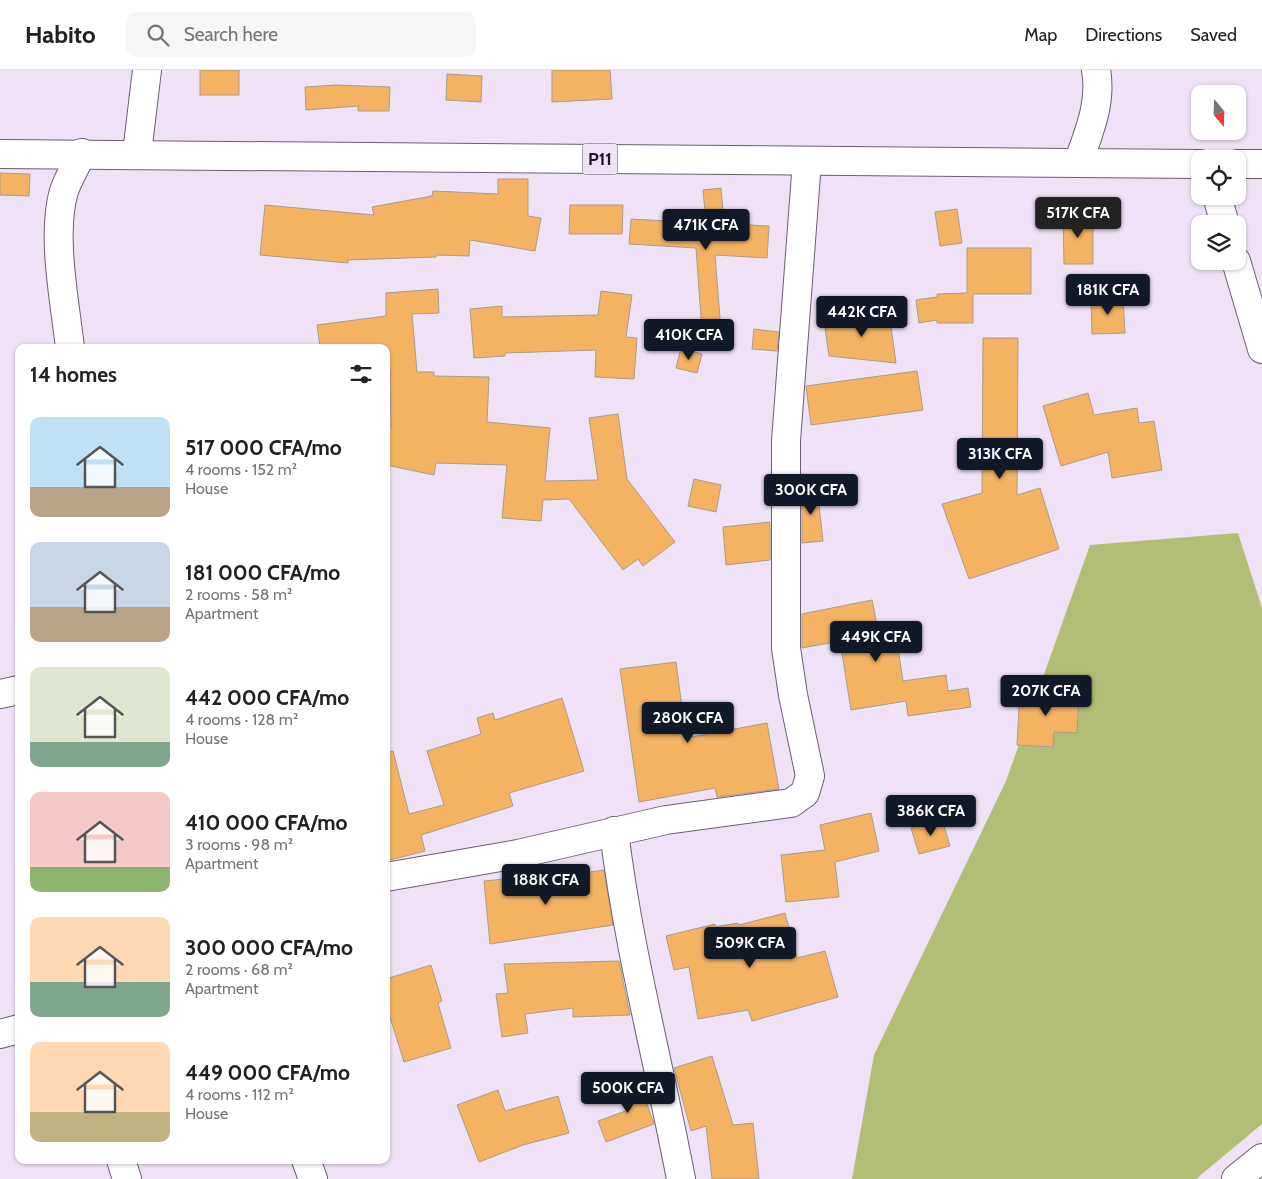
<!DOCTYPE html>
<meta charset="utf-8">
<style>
:root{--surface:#fff;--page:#f6f6f6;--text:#202124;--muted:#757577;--line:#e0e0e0;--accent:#111827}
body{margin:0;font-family:Cabin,sans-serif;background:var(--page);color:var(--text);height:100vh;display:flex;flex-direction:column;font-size:19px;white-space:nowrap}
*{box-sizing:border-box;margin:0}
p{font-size:16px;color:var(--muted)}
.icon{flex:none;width:28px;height:28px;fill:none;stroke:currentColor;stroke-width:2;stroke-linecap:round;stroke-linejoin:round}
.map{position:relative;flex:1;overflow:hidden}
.details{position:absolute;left:15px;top:274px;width:375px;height:820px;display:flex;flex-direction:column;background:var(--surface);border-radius:10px;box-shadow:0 1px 4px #0004}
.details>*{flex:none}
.needle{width:32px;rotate:161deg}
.fabs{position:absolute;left:1191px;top:15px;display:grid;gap:10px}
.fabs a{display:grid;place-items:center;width:55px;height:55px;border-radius:10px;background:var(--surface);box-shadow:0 1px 4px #0004;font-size:25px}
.price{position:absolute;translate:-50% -42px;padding:0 11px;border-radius:5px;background:var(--accent);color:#fff;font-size:16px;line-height:32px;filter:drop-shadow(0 1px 2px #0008)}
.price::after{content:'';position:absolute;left:50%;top:30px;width:15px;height:11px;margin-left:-8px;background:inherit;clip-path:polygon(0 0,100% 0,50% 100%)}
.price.active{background:#222;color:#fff}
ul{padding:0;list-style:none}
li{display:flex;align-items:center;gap:15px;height:125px;padding:0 15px}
li span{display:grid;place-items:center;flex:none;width:140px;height:100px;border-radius:10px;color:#555}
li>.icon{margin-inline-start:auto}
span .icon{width:60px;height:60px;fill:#fffc;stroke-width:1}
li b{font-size:21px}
h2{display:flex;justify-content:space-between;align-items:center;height:60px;padding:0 15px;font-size:21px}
header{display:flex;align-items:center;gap:30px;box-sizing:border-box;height:70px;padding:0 25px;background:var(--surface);border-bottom:1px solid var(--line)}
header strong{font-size:24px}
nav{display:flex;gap:28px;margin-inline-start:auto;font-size:18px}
.search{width:350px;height:45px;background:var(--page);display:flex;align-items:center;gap:12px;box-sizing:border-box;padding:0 18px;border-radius:10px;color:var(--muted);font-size:19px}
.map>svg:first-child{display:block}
</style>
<header>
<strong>Habito</strong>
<div class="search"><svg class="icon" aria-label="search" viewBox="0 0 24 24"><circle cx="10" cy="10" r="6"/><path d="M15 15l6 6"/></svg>Search here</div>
<nav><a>Map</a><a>Directions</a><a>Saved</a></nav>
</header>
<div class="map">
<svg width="1262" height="1109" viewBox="0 0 1262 1109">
<rect width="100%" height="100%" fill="#f0e2f6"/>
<!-- green -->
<polygon fill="#b2bd75" points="1238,463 1262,538 1262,1054 1196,1109 852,1109 874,985 1006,711 1090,475"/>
<!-- building -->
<g fill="#f3b363" stroke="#ab9b8a">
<rect x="200" y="0" width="39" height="25"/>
<polygon points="552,0 610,0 612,29 552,32"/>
<polygon points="447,4 482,6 481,32 446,30"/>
<polygon points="336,15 390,17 389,41 358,41 358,36 306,40 305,17"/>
<polygon points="0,103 30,104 29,126 0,125"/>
<polygon points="498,109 528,109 528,146 541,148 535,181 470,170 469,186 436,185 436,187 348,190 348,193 260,185 265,135 374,145 372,137 432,126 433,121 498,124"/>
<polygon points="721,118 724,152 748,152 748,155 769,156 767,188 715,185 722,273 703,275 696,178 629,174 631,149 706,153 703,120"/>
<polygon points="570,135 623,135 622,164 569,164"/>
<polygon points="957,139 962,173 940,176 935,142"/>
<polygon points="1063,145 1093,145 1093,194 1064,194"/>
<polygon points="967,178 1031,178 1031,224 973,224 973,253 937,253 937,250 919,253 916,230 937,227 937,224 967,223"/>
<polygon points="438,219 439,243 412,244 417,302 434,302 434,306 489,307 487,352 550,358 545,411 598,410 589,348 618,344 627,409 675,472 643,496 638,489 623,500 569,429 543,430 541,451 502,448 507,395 436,393 434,405 386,395 386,358 391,358 390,300 386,300 386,278 320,278 317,255 386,246 386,223"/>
<polygon points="601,221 632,225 626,267 637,268 634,309 595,307 596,280 505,283 505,286 474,288 470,239 502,236 502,247 598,245"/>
<polygon points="1123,227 1125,263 1092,264 1091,228"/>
<polygon points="889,242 896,293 829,286 824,251"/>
<polygon points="754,259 779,262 777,281 752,279"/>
<polygon points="983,268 1018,268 1017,425 1040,418 1059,479 969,509 942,434 982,423"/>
<polygon points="681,278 702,284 697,303 676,298"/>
<polygon points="917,301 923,340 811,355 806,316"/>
<polygon points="1088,323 1094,345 1137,338 1139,353 1154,351 1162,400 1112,408 1108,382 1061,396 1043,336"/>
<polygon points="694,409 721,415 716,442 688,436"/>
<polygon points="817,417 823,471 802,473 802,419"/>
<polygon points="770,452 770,490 726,495 723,457"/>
<polygon points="872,530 882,580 898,578 903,611 946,605 948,621 968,618 971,637 908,646 906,631 851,640 840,571 802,578 802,544"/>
<polygon points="676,592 686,668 767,653 779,719 717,727 715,718 639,732 620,599"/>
<polygon points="1020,620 1079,623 1077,663 1054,662 1053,677 1017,675"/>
<polygon points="562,628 584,701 509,723 513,736 421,765 425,781 386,791 386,682 393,681 409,744 444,735 427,681 481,664 477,648 493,643 495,650"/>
<polygon points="871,743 879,781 835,792 839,827 786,832 781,785 825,780 820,755"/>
<polygon points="942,749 950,776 919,784 911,758"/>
<polygon points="604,800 613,855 490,874 484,811 536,806 537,810"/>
<polygon points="785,843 797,888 825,881 838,927 752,951 748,940 698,949 689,897 674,900 666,866 715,854 715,857 738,853 739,855"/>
<polygon points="619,891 630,945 573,947 573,938 525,944 528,963 502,967 496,924 508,923 504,894"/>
<polygon points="431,895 442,931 438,933 451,978 404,992 390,947 386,948 386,909"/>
<polygon points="712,986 733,1055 753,1053 759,1109 712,1109 706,1056 691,1061 674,998"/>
<polygon points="638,1009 654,1054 606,1072 598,1051 628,1040 619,1016"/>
<polygon points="498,1020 505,1041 558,1026 569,1063 523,1075 479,1092 457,1035"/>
</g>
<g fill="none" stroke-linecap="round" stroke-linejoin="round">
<!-- minor casing -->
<g stroke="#6b5e6f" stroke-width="30">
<g id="minor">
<polyline points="137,83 147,0"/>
<path d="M1078,93C1089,62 1102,32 1096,0"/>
<polyline points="1217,126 1225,154"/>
<polyline points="1236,191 1262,279"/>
<path d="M70,278C65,232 51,165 64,121C68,109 76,96 82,83"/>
<polyline points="0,624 19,620"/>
<path d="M614,761C628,878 659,993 681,1109"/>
<polyline points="386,807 518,784 666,750 791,733 805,723 810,706 793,625 786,578 786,371 807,91"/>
<polyline points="0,964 19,959"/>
<polyline points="121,1090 127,1109"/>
<polyline points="306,1090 313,1109"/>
<polyline points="1236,1109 1262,1088"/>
</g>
</g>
<!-- major casing -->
<g stroke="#6b5e6f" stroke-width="30">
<g id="major">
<polyline points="0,84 1200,94"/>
<polyline points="1238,94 1262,94"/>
</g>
</g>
<!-- minor -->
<use href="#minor" stroke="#fff" stroke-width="28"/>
<!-- major -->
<use href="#major" stroke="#fff" stroke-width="28"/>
</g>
<g text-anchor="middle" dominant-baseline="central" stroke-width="5" stroke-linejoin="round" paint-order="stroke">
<!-- shield labels -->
<rect fill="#f0e2f6" stroke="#5d5560" stroke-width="1" x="582.5" y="73.5" width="35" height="31" rx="4"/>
<g font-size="18" font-weight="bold" fill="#1e181f">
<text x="600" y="89">P11</text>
</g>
</g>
</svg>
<div class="fabs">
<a><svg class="needle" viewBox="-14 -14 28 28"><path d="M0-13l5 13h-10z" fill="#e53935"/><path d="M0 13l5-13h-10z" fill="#757577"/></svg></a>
<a><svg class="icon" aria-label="locate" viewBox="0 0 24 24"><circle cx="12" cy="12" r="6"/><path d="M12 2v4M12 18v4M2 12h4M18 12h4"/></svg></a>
<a><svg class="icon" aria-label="layers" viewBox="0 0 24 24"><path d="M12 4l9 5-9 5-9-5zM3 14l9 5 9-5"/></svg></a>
</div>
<b class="price active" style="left:1078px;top:169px">517K CFA</b>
<b class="price" style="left:706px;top:181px">471K CFA</b>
<b class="price" style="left:1108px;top:246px">181K CFA</b>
<b class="price" style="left:862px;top:268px">442K CFA</b>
<b class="price" style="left:689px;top:291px">410K CFA</b>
<b class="price" style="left:1000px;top:410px">313K CFA</b>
<b class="price" style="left:811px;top:446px">300K CFA</b>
<b class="price" style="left:876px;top:593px">449K CFA</b>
<b class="price" style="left:1046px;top:647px">207K CFA</b>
<b class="price" style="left:688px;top:674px">280K CFA</b>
<b class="price" style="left:931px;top:767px">386K CFA</b>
<b class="price" style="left:546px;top:836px">188K CFA</b>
<b class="price" style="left:750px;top:899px">509K CFA</b>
<b class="price" style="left:628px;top:1044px">500K CFA</b>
<section class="details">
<h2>14 homes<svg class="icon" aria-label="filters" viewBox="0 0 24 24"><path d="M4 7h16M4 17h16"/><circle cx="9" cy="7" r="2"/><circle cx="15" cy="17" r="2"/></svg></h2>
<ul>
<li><span style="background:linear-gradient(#bfe0f5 70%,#b9a48a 0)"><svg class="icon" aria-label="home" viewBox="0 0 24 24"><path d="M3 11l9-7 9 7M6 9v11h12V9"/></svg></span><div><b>517 000 CFA/mo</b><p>4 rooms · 152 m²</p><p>House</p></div></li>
<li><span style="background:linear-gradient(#c9d6e8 65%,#b9a48a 0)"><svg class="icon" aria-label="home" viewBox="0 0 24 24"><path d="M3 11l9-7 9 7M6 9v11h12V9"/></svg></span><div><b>181 000 CFA/mo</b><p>2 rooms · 58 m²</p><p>Apartment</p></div></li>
<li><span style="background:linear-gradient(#dfe7d0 75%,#7fa58c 0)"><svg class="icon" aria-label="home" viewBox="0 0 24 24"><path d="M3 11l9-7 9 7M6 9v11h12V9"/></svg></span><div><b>442 000 CFA/mo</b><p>4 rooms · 128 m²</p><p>House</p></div></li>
<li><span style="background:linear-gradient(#f6c9c9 75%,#8fb573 0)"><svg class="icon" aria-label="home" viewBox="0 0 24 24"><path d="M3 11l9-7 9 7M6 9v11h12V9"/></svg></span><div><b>410 000 CFA/mo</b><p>3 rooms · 98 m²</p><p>Apartment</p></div></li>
<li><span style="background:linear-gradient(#ffd9b3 65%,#7fa58c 0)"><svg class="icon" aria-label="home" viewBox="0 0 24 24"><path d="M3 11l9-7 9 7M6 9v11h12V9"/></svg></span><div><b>300 000 CFA/mo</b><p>2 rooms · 68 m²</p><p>Apartment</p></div></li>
<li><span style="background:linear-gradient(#ffd9b3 70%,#c2b280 0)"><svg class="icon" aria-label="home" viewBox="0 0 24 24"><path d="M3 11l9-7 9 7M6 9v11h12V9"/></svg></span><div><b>449 000 CFA/mo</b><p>4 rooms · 112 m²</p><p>House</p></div></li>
</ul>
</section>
</div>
